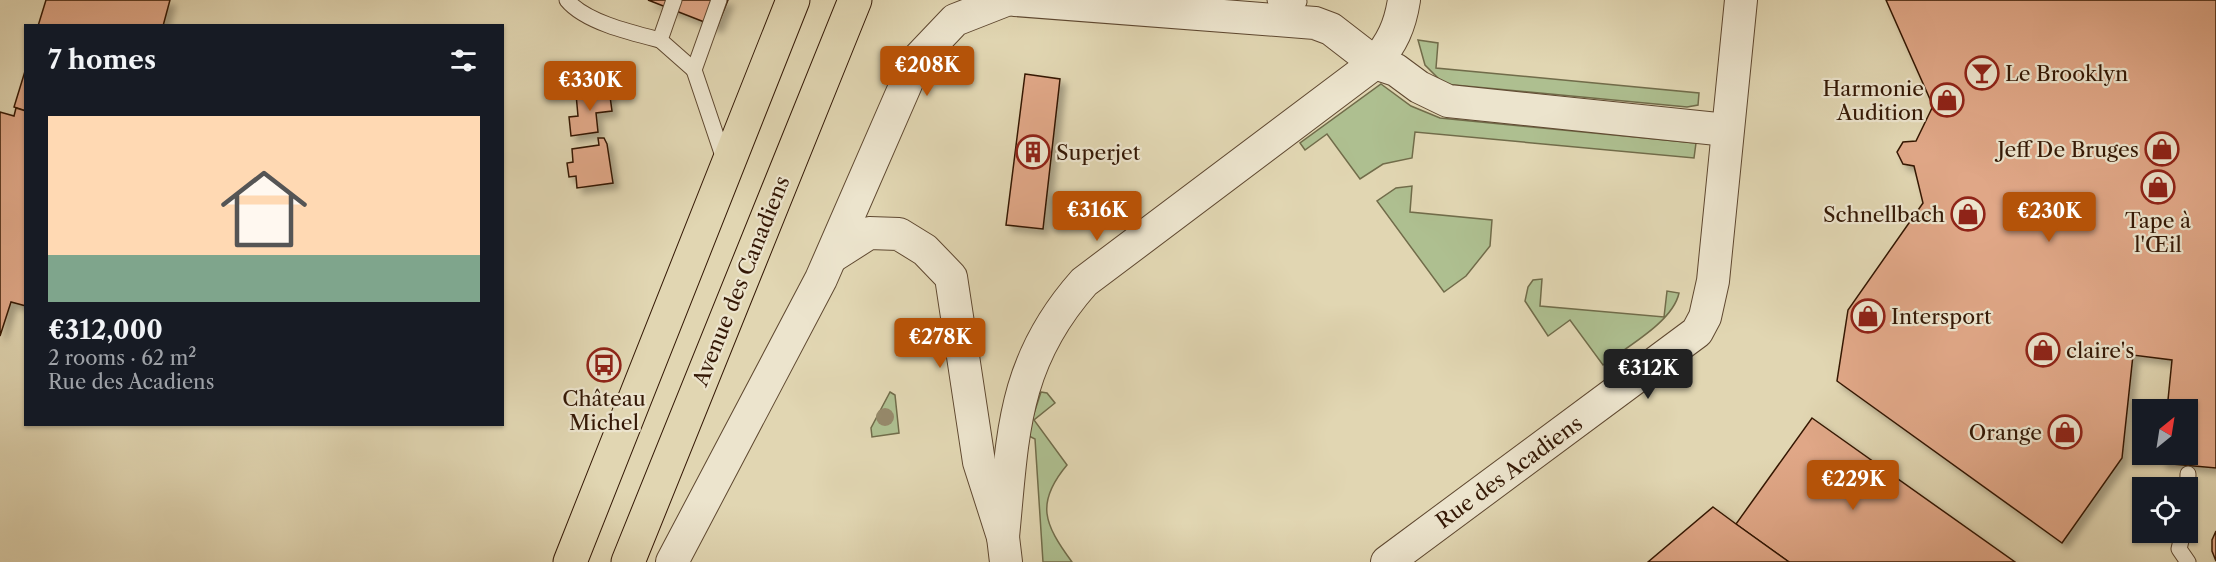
<!DOCTYPE html>
<meta charset="utf-8">
<style>
:root{--surface:#171b24;--page:#20242c;--text:#f1f3f6;--muted:#9ea1a6;--line:#363941;--accent:#b45309}
body{margin:0;font-family:"Libre Caslon Text",serif;background:var(--page);color:var(--text);height:100vh;display:flex;flex-direction:column;font-size:22px;white-space:nowrap}
*{box-sizing:border-box;margin:0}
p{font-size:20px;color:var(--muted)}
.icon{flex:none;width:33px;height:33px;fill:none;stroke:currentColor;stroke-width:2;stroke-linecap:round;stroke-linejoin:round}
.map{position:relative;flex:1;overflow:hidden}
.sheet{position:absolute;left:24px;top:24px;width:480px;height:402px;display:flex;flex-direction:column;background:var(--surface);border-radius:0px;box-shadow:0 2px 4px #0004}
.sheet>*{flex:none}
.needle{width:39px;rotate:30deg}
.fabs{position:absolute;left:2132px;top:399px;display:grid;gap:12px}
.fabs a{display:grid;place-items:center;width:66px;height:66px;border-radius:0px;background:var(--surface);box-shadow:0 2px 4px #0004;font-size:30px}
.price{position:absolute;translate:-50% -51px;padding:0 14px;border-radius:6px;background:var(--accent);color:#fff;font-size:20px;line-height:39px;filter:drop-shadow(0 2px 3px #0008)}
.price::after{content:'';position:absolute;left:50%;top:36px;width:18px;height:14px;margin-left:-9px;background:inherit;clip-path:polygon(0 0,100% 0,50% 100%)}
.price.current{background:#222;color:#fff}
ul{padding:0;list-style:none}
li{display:grid;align-content:center;gap:12px;height:318px;padding:0 24px}
li+li{border-top:2px solid var(--line)}
li span{display:grid;place-items:center;height:186px;border-radius:0px;color:#555}
li>.icon{margin-inline-start:auto}
span .icon{width:108px;height:108px;fill:#fffc;stroke-width:1}
li b{font-size:26px}
h2{display:flex;justify-content:space-between;align-items:center;height:72px;padding:0 24px;font-size:26px}
.map>svg:first-child{display:block}
</style>
<div class="map">
<svg width="2216" height="562" viewBox="0 0 2216 562">
<defs>
<filter id="shadow"><feDropShadow dx="5.5" dy="5.5" stdDeviation="3" flood-color="#0004"/></filter>
</defs>
<rect width="100%" height="100%" fill="#e1d6b2"/>
<filter id="stains"><feTurbulence type="fractalNoise" baseFrequency=".00333" numOctaves="4"/><feColorMatrix values="0 0 0 0 .2 0 0 0 0 .09 0 0 0 0 .02 0 0 0 .5 -.17"/></filter>
<radialGradient id="worn" r=".72"><stop offset=".6" stop-color="#630" stop-opacity="0"/><stop offset="1" stop-color="#630" stop-opacity=".3"/></radialGradient>
<!-- green -->
<g fill="#aebf90" stroke="#716c4a" stroke-width="1.5">
<polygon points="1418,40 1438,43 1436,68 1699,93 1698,105 1687,107 1444,84 1425,65"/>
<polygon points="1381,84 1411,106 1440,118 1696,143 1694,158 1415,132 1412,158 1383,164 1360,179 1327,134 1305,150 1300,143"/>
<polygon points="1412,186 1410,212 1492,220 1490,246 1466,276 1444,292 1377,201 1396,188"/>
<path d="M1542,279L1540,306L1664,317L1667,291L1679,293C1673,322 1626,347 1603,365L1570,320L1548,336L1525,301L1528,287L1533,280Z"/>
<polygon points="890,392 895,395 899,433 872,437 871,428"/>
<path d="M1041,392L1047,393L1055,403L1034,420L1067,465C1035,503 1044,524 1072,562H1043L1035,439L1027,435Z"/>
</g>
<!-- building -->
<g fill="#e0a787" stroke="#341805" stroke-width="1.5" filter="url(#shadow)">
<polygon points="46,0 170,0 163,26 38,26"/>
<polygon points="648,0 728,0 717,27"/>
<polygon points="1886,0 2216,0 2216,468 2161,463 2162,454 2187,454 2187,410 2167,410 2172,360 2133,355 2122,458 2062,543 1837,381 1848,310 1923,203 1914,166 1903,164 1897,152 1903,142 1916,141 1933,106"/>
<polygon points="26,68 26,111 14,107"/>
<polygon points="1025,74 1060,79 1043,229 1006,225"/>
<polygon points="609,89 612,111 596,113 598,132 571,136 569,117 578,116 576,94"/>
<polygon points="16,108 26,111 26,306 11,302 0,336 0,112 14,116"/>
<polygon points="598,138 604,138 607,144 613,183 577,188 576,176 569,177 567,163 573,162 572,149 599,145"/>
<polygon points="1812,418 2015,562 1789,562 1736,524"/>
<polygon points="1713,507 1736,524 1789,562 1648,562"/>
<polygon points="2216,531 2216,561 2212,551 2212,540"/>
</g>
<g fill="none" stroke-linecap="round" stroke-linejoin="round">
<!-- service casing -->
<g stroke="#5f4830" stroke-width="17">
<g id="service">
<path d="M567,0C585,22 632,33 660,40"/>
<polyline points="674,0 660,40 694,70"/>
<polyline points="719,0 694,70 725,162"/>
<polyline points="1275,0 1299,2"/>
<polyline points="2187,515 2188,474"/>
<polyline points="2183,532 2179,549 2188,562"/>
</g>
</g>
<!-- minor casing -->
<g stroke="#5f4830" stroke-width="34">
<g id="minor">
<polyline points="1015,0 1315,23 1331,29 1375,63 1396,70 1419,87 1448,101 1727,130"/>
<polyline points="833,256 869,233 899,234 925,250 951,277 979,462 1003,537 1006,562"/>
<path d="M1003,537C1013,435 1012,363 1084,282L1375,63C1392,43 1400,26 1404,0"/>
<polyline points="672,562 821,279 916,61 955,20 1006,0"/>
<polyline points="1387,562 1697,332 1705,317 1713,281 1741,0"/>
</g>
</g>
<!-- primary casing -->
<g stroke="#341805" stroke-width="35">
<g id="primary">
<polyline points="570,562 793,0"/>
<polyline points="628,562 855,0"/>
</g>
</g>
<!-- service -->
<use href="#service" stroke="#ece4cd" stroke-width="15"/>
<!-- minor -->
<use href="#minor" stroke="#ece4cd" stroke-width="32"/>
<!-- primary -->
<use href="#primary" stroke="#e1d6b2" stroke-width="33"/>
</g>
<!-- trees -->
<circle fill="#96896a" cx="885" cy="417" r="9"/>
<!-- icons -->
<defs>
<g id="bar-ring" transform="scale(1.725)"><circle r="9.5" fill="#ece4cd" stroke="#8f2418" stroke-width="1.5"/><path d="M-6-5H6L.8 .8V4.5H3.5V6h-7V4.5H-.8V.8Z" fill="#8f2418"/></g>
<g id="shop-ring" transform="scale(1.725)"><circle r="9.5" fill="#ece4cd" stroke="#8f2418" stroke-width="1.5"/><path d="M-5-2.5h2.3a2.7 3.5 0 0 1 5.4 0H5L5.5 6h-11ZM-1.5-2.5h3a1.5 2.3 0 0 0-3 0Z" fill="#8f2418"/></g>
<g id="building-ring" transform="scale(1.725)"><circle r="9.5" fill="#ece4cd" stroke="#8f2418" stroke-width="1.5"/><path d="M-4-6H4V6H1V3H-1V6H-4ZM-2.5-4.3h1.7v1.8h-1.7ZM.8-4.3h1.7v1.8H.8ZM-2.5-1h1.7V.8h-1.7ZM.8-1h1.7V.8H.8Z" fill="#8f2418"/></g>
<g id="bus-ring" transform="scale(1.725)"><circle r="9.5" fill="#ece4cd" stroke="#8f2418" stroke-width="1.5"/><path d="M-5-6H5V4H4V6H2V4H-2V6H-4V4H-5ZM-3.5-4V0h7V-4ZM-3.5 1.2v1.5H-2V1.2ZM2 1.2v1.5H3.5V1.2Z" fill="#8f2418"/></g>
</defs>
<g fill-rule="evenodd">
<use href="#bar-ring" x="1982" y="73"/>
<use href="#shop-ring" x="1947" y="100"/>
<use href="#shop-ring" x="2162" y="149"/>
<use href="#building-ring" x="1033" y="152"/>
<use href="#shop-ring" x="2158" y="187"/>
<use href="#shop-ring" x="1968" y="214"/>
<use href="#shop-ring" x="1868" y="316"/>
<use href="#shop-ring" x="2043" y="350"/>
<use href="#bus-ring" x="604" y="365"/>
<use href="#shop-ring" x="2065" y="432"/>
</g>
<g text-anchor="middle" dominant-baseline="central" stroke-width="4.5" stroke-linejoin="round" paint-order="stroke">
<!-- poi labels -->
<g font-size="21" fill="#341805" stroke="#ece4cd" text-anchor="start">
<text x="2005" y="73">Le Brooklyn</text>
<text x="1924" y="88" text-anchor="end">Harmonie<tspan x="1924" dy="24">Audition</tspan></text>
<text x="2139" y="149" text-anchor="end">Jeff De Bruges</text>
<text x="1056" y="152">Superjet</text>
<text x="1945" y="214" text-anchor="end">Schnellbach</text>
<text x="2158" y="220" text-anchor="middle">Tape à<tspan x="2158" dy="24">l'Œil</tspan></text>
<text x="1891" y="316">Intersport</text>
<text x="2066" y="350">claire's</text>
<text x="604" y="398" text-anchor="middle">Château<tspan x="604" dy="24">Michel</tspan></text>
<text x="2042" y="432" text-anchor="end">Orange</text>
</g>
<!-- street labels -->
<g font-size="21" fill="#341805" stroke="#ece4cd">
<text transform="translate(741 281) rotate(-68)">Avenue des Canadiens</text>
<text transform="translate(1509 472) rotate(-36)">Rue des Acadiens</text>
</g>
</g>
<rect width="100%" height="100%" filter="url(#stains)"/>
<rect width="100%" height="100%" fill="url(#worn)"/>
</svg>
<div class="fabs">
<a><svg class="needle" viewBox="-14 -14 28 28"><path d="M0-13l5 13h-10z" fill="#e53935"/><path d="M0 13l5-13h-10z" fill="#9ea1a6"/></svg></a>
<a><svg class="icon" aria-label="locate" viewBox="0 0 24 24"><circle cx="12" cy="12" r="6"/><path d="M12 2v4M12 18v4M2 12h4M18 12h4"/></svg></a>
</div>
<b class="price" style="left:927px;top:97px">€208K</b>
<b class="price" style="left:590px;top:112px">€330K</b>
<b class="price" style="left:1097px;top:242px">€316K</b>
<b class="price" style="left:2049px;top:243px">€230K</b>
<b class="price" style="left:940px;top:369px">€278K</b>
<b class="price current" style="left:1648px;top:400px">€312K</b>
<b class="price" style="left:1853px;top:511px">€229K</b>
<section class="sheet">
<h2>7 homes<svg class="icon" aria-label="filters" viewBox="0 0 24 24"><path d="M4 7h16M4 17h16"/><circle cx="9" cy="7" r="2"/><circle cx="15" cy="17" r="2"/></svg></h2>
<ul>
<li><span style="background:linear-gradient(#ffd9b3 75%,#7fa58c 0)"><svg class="icon" aria-label="home" viewBox="0 0 24 24"><path d="M3 11l9-7 9 7M6 9v11h12V9"/></svg></span><div><b>€312,000</b><p>2 rooms · 62 m²</p><p>Rue des Acadiens</p></div></li>
</ul>
</section>
</div>
